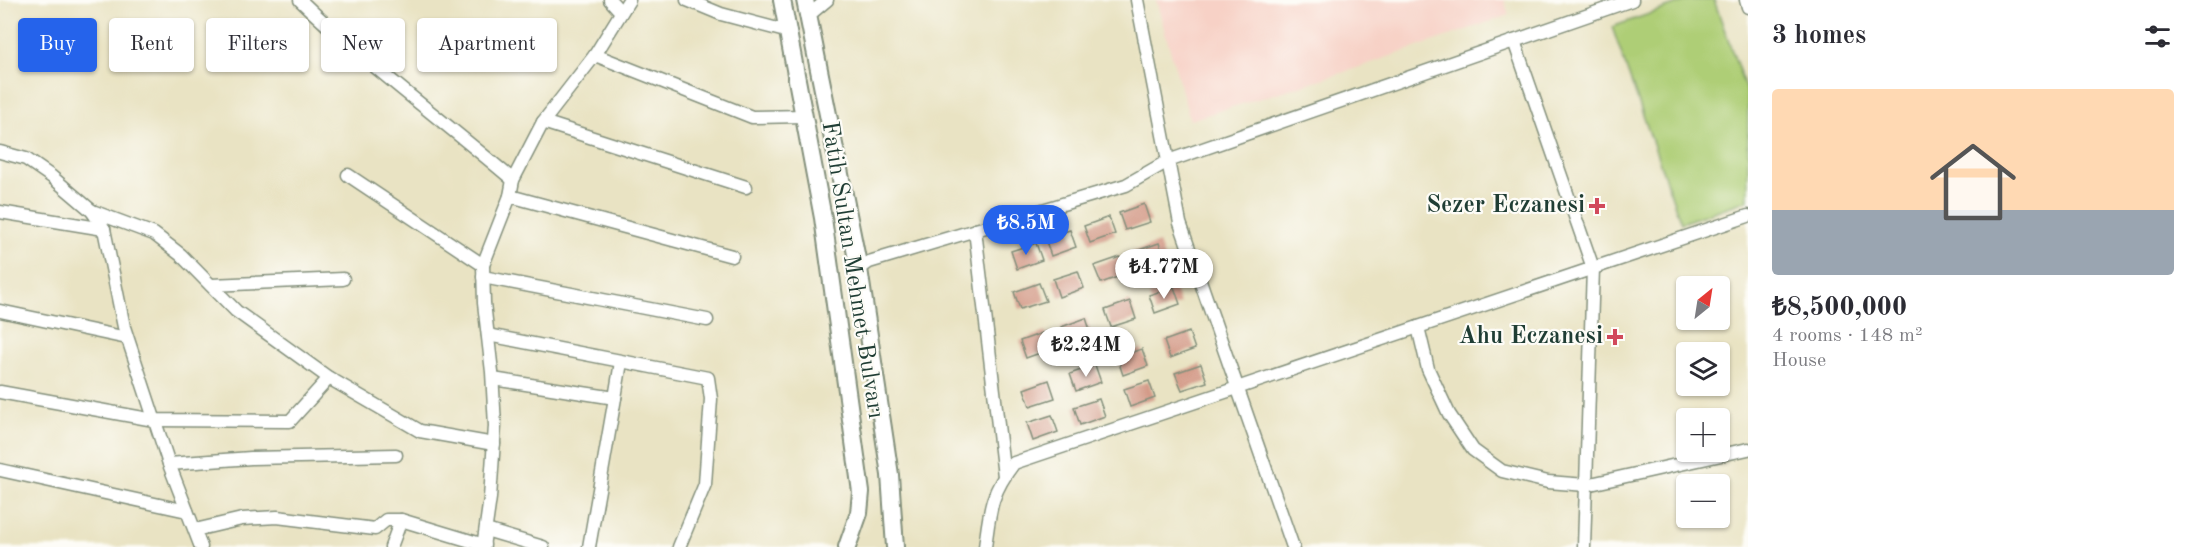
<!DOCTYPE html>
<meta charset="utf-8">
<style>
:root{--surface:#fff;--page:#f2f2f3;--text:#2b2b33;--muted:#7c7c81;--accent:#2563eb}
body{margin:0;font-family:"Old Standard TT",serif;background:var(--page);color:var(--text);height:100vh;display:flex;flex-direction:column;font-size:22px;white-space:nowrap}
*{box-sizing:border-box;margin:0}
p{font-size:20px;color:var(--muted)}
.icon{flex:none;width:33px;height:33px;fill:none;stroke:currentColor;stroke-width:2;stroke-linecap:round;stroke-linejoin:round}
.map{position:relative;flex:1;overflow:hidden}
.panel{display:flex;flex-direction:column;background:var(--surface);width:450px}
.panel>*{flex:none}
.guide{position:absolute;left:18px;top:18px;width:570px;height:54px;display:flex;gap:12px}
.needle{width:39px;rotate:30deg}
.fabs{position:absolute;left:1676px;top:276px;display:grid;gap:12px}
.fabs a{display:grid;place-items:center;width:54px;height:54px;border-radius:6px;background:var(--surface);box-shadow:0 2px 4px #0004;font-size:30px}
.price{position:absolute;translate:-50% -51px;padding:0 14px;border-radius:21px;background:#fff;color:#222;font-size:20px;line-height:39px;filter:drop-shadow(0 2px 3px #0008)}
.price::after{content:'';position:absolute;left:50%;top:36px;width:18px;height:14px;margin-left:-9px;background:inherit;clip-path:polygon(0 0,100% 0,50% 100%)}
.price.active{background:var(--accent);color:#fff}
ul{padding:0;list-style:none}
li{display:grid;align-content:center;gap:12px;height:318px;padding:0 24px}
li span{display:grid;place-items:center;height:186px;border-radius:6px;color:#555}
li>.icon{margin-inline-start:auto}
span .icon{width:108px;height:108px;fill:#fffc;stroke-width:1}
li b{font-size:26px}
h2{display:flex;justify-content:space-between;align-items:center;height:72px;padding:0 24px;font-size:26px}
.chip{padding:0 21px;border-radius:6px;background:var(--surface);box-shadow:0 2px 4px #0004;font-size:21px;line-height:54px}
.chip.active{background:var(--accent);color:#fff}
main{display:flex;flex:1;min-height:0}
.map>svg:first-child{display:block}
</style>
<main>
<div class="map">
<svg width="1748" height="547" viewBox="0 0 1748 547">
<rect width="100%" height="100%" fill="#fdfcf7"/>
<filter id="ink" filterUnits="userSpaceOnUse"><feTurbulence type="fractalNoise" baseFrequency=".0167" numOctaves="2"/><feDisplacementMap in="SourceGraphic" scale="12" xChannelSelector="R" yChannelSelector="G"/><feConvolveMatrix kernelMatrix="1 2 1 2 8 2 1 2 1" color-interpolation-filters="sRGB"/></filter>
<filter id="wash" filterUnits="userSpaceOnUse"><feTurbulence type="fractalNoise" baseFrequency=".008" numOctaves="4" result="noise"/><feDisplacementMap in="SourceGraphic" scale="24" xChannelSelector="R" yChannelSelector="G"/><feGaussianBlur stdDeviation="1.35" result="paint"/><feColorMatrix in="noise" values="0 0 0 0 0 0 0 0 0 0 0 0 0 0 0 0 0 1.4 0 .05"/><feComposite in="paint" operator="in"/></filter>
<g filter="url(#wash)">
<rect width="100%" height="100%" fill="#e9e3c3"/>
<!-- built -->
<polygon fill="#f7d1c6" points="1156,0 1504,0 1509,15 1351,70 1190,120"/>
<!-- green -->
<polygon fill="#aece76" stroke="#668655" stroke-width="1.5" points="1689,0 1714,0 1748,96 1748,200 1681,223 1612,27"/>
<g id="blocks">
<!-- building -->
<g fill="#d49b89">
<polygon points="1144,204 1150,222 1125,230 1119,213"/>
<polygon points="1109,217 1115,234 1090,243 1084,226"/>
<polygon points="1070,230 1076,247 1051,256 1045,238"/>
<polygon points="1036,243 1042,260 1017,269 1011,251"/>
<polygon points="1159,243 1165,260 1139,269 1133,252"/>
<polygon points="1120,257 1126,274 1101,283 1094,266"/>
<polygon points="1078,271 1084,288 1059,297 1053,279"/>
<polygon points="1039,283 1046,301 1020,309 1014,292"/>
<polygon points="1174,287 1180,304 1155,313 1149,295"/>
<polygon points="1130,301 1136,319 1111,327 1105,310"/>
<polygon points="1086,318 1092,336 1067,344 1061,327"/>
<polygon points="1045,332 1051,349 1026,358 1020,341"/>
<polygon points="1189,332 1195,349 1170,358 1164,341"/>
<polygon points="1142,349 1148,366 1123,375 1117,357"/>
<polygon points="1201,364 1207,382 1182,390 1175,373"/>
<polygon points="1095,365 1101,382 1076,391 1070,374"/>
<polygon points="1049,380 1055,398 1030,406 1024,389"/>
<polygon points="1149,381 1155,398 1130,407 1124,389"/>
<polygon points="1099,399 1105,416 1080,425 1074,407"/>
<polygon points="1052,415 1058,432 1033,441 1027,423"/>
</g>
</g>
</g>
<g filter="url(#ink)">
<use href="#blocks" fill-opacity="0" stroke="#84907c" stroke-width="1.5"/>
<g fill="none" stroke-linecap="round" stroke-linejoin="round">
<!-- minor casing -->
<g stroke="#84907c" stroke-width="15">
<g id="minor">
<path d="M300,0C367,65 443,120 513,180"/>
<polyline points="610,0 621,12"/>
<polyline points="687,0 721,14 789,32"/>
<polyline points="1137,0 1180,223 1293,547"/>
<polyline points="1746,0 1748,7"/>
<polyline points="809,15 827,0"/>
<polyline points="1514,41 1593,268 1584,547"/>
<polyline points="595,55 752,117 804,116"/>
<polyline points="543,122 746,187"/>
<polyline points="0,152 26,159 52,177 92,211 104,229 124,327 169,464 201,547"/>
<polyline points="348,175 483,265"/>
<polyline points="510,196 732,256"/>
<polyline points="92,211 154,234 181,255 236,311 329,378 420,431 494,444"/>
<polyline points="0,212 104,229"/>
<polyline points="975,230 1004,476"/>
<polyline points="859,269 869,262 1126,185 1168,161 1632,0"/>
<polyline points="483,277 707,320"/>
<polyline points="211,285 343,279"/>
<polyline points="0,311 127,338"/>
<polyline points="1418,327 1428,369 1449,414 1473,450 1502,471 1548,482 1586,485 1748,449"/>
<polyline points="488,335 708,378 711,399 705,484 679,547"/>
<polyline points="493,379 615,398 621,362"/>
<polyline points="0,392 154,420 290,421 329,378"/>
<polyline points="169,464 251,458 396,455"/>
<polyline points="0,470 187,511"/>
<polyline points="195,530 242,519 277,517 375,529 386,520 401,520 484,545"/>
<polyline points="486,530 543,547"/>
<polyline points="391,547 401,520"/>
<polyline points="483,547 490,498 495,426 492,372 484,303 483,265 510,196 513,180 543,122 595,55 629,0"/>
<polyline points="589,547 615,398"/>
<path d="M985,547C990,510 990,494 1014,463L1748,216"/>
</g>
</g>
<!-- secondary casing -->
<g stroke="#84907c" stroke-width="20">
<g id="secondary">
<polyline points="782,0 823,218 861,492 859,513 847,547"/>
<polyline points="805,0 859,269 890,475 895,547"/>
</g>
</g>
<!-- minor -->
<use href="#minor" stroke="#fff" stroke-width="12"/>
<!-- secondary -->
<use href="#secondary" stroke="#fff" stroke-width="16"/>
</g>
</g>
<!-- markers -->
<g fill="#d1495b" stroke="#fdfcf7" stroke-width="2">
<path d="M1594 197h6v6h6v6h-6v6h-6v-6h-6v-6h6z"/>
<path d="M1612 328h6v6h6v6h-6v6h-6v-6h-6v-6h6z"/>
</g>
<g text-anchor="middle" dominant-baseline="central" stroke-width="4.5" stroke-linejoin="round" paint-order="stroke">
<!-- poi labels -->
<g font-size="24" font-weight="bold" fill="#1f3d34" stroke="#fdfcf7" text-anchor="end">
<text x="1585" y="206">Sezer Eczanesi</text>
<text x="1603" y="337">Ahu Eczanesi</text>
</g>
<!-- street labels -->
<g font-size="24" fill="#1f3d34" stroke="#fdfcf7">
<text transform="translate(852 270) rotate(81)">Fatih Sultan Mehmet Bulvarı</text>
</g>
</g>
</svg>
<div class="fabs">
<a><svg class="needle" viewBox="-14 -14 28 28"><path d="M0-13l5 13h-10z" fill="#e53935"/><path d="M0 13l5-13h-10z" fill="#7c7c81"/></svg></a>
<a><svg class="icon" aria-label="layers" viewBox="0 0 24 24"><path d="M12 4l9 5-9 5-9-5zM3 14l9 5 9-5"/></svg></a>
<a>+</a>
<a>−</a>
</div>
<b class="price active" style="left:1026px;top:256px">₺8.5M</b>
<b class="price" style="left:1164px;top:300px">₺4.77M</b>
<b class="price" style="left:1086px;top:378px">₺2.24M</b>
<div class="guide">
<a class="chip active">Buy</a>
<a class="chip">Rent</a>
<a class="chip">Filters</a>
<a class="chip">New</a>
<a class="chip">Apartment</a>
</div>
</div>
<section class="panel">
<h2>3 homes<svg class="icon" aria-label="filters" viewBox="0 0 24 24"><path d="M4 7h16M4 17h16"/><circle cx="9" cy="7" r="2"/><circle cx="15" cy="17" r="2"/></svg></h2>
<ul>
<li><span style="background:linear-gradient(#ffd9b3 65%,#9aa5b1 0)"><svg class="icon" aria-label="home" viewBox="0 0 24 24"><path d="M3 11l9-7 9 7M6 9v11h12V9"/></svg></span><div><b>₺8,500,000</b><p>4 rooms · 148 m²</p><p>House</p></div></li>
</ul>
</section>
</main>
